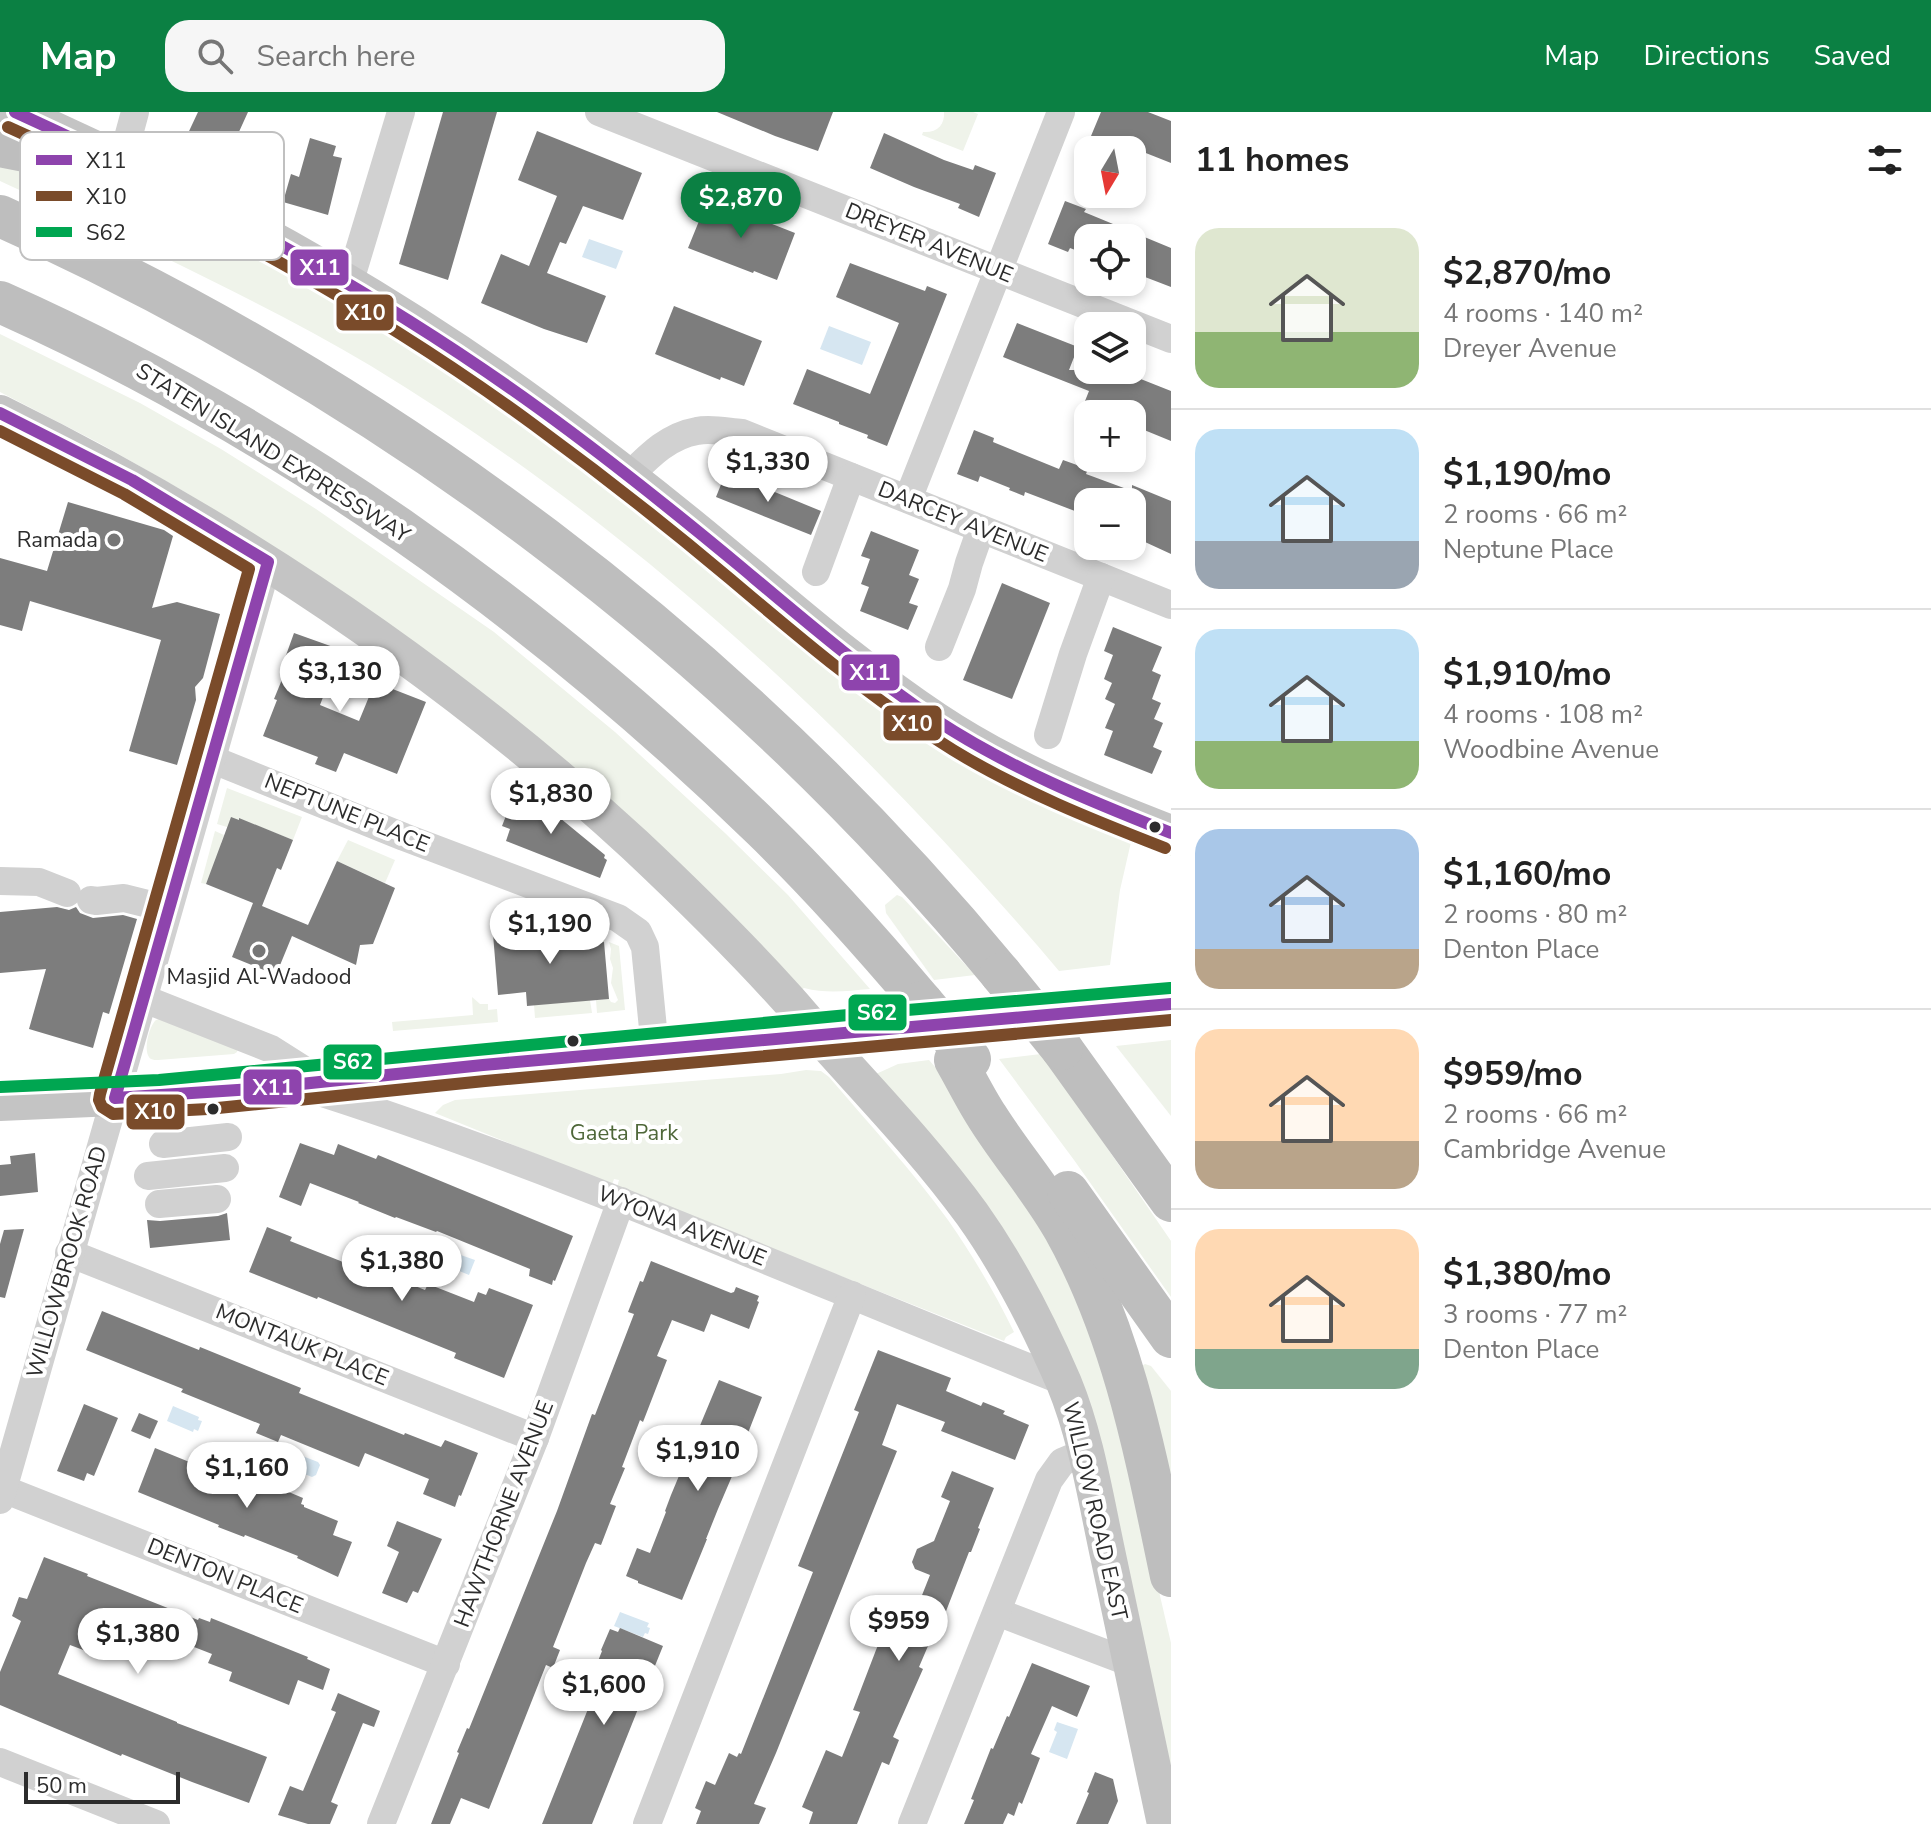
<!DOCTYPE html>
<meta charset="utf-8">
<style>
:root{--surface:#fff;--page:#f6f6f6;--text:#222;--muted:#767676;--line:#e0e0e0;--accent:#0b8043}
body{margin:0;font-family:"Nunito Sans",sans-serif;background:var(--page);color:var(--text);height:100vh;display:flex;flex-direction:column;font-size:30px;white-space:nowrap}
*{box-sizing:border-box;margin:0}
p{font-size:26px;color:var(--muted)}
.icon{flex:none;width:44px;height:44px;fill:none;stroke:currentColor;stroke-width:2;stroke-linecap:round;stroke-linejoin:round}
.map{position:relative;flex:1;overflow:hidden}
.sheet{display:flex;flex-direction:column;background:var(--surface);width:760px}
.sheet>*{flex:none}
.needle{width:52px;rotate:190deg}
.buttons{position:absolute;left:1074px;top:24px;display:grid;gap:16px}
.buttons a{display:grid;place-items:center;width:72px;height:72px;border-radius:16px;background:var(--surface);box-shadow:0 4px 12px #0003;font-size:40px}
.scale{position:absolute;left:24px;bottom:20px;width:156px;box-sizing:border-box;padding-left:8px;border:4px solid #2c2c2c;border-top:0;font-size:22px;line-height:28px;white-space:nowrap;color:#2c2c2c;-webkit-text-stroke:6px #fff;paint-order:stroke}
.price{position:absolute;translate:-50% -68px;padding:0 18px;border-radius:28px;background:#fff;color:#222;font-size:26px;line-height:52px;filter:drop-shadow(0 2px 4px #0008)}
.price::after{content:'';position:absolute;left:50%;top:48px;width:24px;height:18px;margin-left:-12px;background:inherit;clip-path:polygon(0 0,100% 0,50% 100%)}
.price.active{background:var(--accent);color:#fff}
ul{padding:0;list-style:none}
li{display:flex;align-items:center;gap:24px;height:200px;padding:0 24px}
li+li{border-top:2px solid var(--line)}
li span{display:grid;place-items:center;flex:none;width:224px;height:160px;border-radius:24px;color:#555}
li>.icon{margin-inline-start:auto}
span .icon{width:96px;height:96px;fill:#fffc;stroke-width:1}
li b{font-size:34px}
h2{display:flex;justify-content:space-between;align-items:center;height:96px;padding:0 24px;font-size:34px}
header{display:flex;align-items:center;gap:48px;box-sizing:border-box;height:112px;padding:0 40px;background:var(--accent);color:#fff}
header strong{font-size:38px}
nav{display:flex;gap:44px;margin-inline-start:auto;font-size:28px}
.search{width:560px;height:72px;background:var(--page);display:flex;align-items:center;gap:20px;box-sizing:border-box;padding:0 28px;border-radius:24px;color:var(--muted);font-size:30px}
main{display:flex;flex:1;min-height:0}
.map>svg:first-child{display:block}
</style>
<header>
<strong>Map</strong>
<div class="search"><svg class="icon" aria-label="search" viewBox="0 0 24 24"><circle cx="10" cy="10" r="6"/><path d="M15 15l6 6"/></svg>Search here</div>
<nav><a>Map</a><a>Directions</a><a>Saved</a></nav>
</header>
<main>
<div class="map">
<svg width="1171" height="1712" viewBox="0 0 1171 1712">
<rect width="100%" height="100%" fill="#fff"/>
<!-- green -->
<g fill="#eff3ea">
<path d="M944,0H973L978,2L963,39L922,23L923,20C937,21 945,13 944,0Z"/>
<path d="M0,41L120,70L173,90L396,217L635,386L813,533L1171,734V744L1131,730L1120,778L1110,853L1059,859C861,625 633,413 371,254C285,203 194,160 104,116L110,105L90,96L84,108L0,69Z"/>
<path d="M0,222L140,291L221,337L316,397L494,520L615,620L725,721L788,783L870,877C847,879 827,882 804,876L801,878L315,461L185,380L99,331L0,280Z"/>
<polygon points="227,676 302,705 293,728 240,707 227,715 217,712"/>
<polygon points="215,719 224,723 221,731 222,732 206,772 201,771"/>
<polygon points="348,728 395,748 385,771 337,749"/>
<polygon points="897,783 902,785 975,863 934,868 886,801 885,793"/>
<polygon points="519,794 604,827 604,830 576,833 574,820 548,822 520,811"/>
<polygon points="609,830 619,834 625,898 597,901 596,888 609,887 611,890 615,891 618,888 611,871 613,856 610,847 611,837"/>
<polygon points="472,885 480,892 488,892 488,898 497,897 498,910 393,919 392,910 473,903"/>
<polygon points="590,888 592,901 535,906 534,893"/>
<path d="M162,906L238,936L237,940L234,942L158,948C156,948 153,948 151,947C142,941 149,914 156,908C158,907 160,907 162,906Z"/>
<polygon points="1171,928 1171,1004 1116,934"/>
<polygon points="1041,942 1075,989 1171,1129 1171,1185 1074,1048 999,947"/>
<polygon points="929,948 957,980 1021,1068 1090,1209 1150,1441 1171,1531 1171,1673 1093,1310 876,962 898,952"/>
<path d="M806,958L821,959L829,965C869,1012 912,1058 948,1108C973,1144 995,1181 1014,1220L1006,1225L1004,1229L617,1075L619,1068L614,1067L612,1073L435,1001L443,993L455,988L781,962Z"/>
<polygon points="1145,1252 1151,1254 1171,1279 1171,1407 1142,1254"/>
</g>
<!-- water -->
<g fill="#d6e6f1">
<polygon points="589,127 623,139 616,157 582,145"/>
<polygon points="829,214 871,230 862,253 820,237"/>
<polygon points="449,1134 456,1137 455,1141 475,1148 469,1163 440,1151"/>
<polygon points="173,1294 199,1305 198,1308 202,1309 198,1319 194,1317 193,1320 167,1309"/>
<polygon points="292,1340 318,1350 320,1353 316,1363 312,1365 287,1355"/>
<polygon points="620,1500 649,1511 647,1515 650,1516 648,1522 645,1521 643,1525 614,1514"/>
<polygon points="1057,1610 1078,1617 1067,1647 1049,1640 1057,1620 1054,1618"/>
</g>
<!-- building -->
<g fill="#7d7d7d">
<polygon points="198,0 248,0 233,33 238,35 228,59 184,39 186,33 183,32"/>
<polygon points="443,0 497,0 448,168 399,152"/>
<polygon points="717,0 833,0 818,39 775,24"/>
<polygon points="1101,0 1148,0 1171,9 1171,51 1113,28 1111,32 1091,24"/>
<polygon points="537,19 642,61 623,108 583,94 566,132 560,130 547,161 606,184 587,231 544,217 481,191 501,142 529,154 557,84 518,68"/>
<polygon points="884,21 944,48 973,58 975,53 996,61 979,105 958,96 960,92 914,75 870,56"/>
<polygon points="310,26 336,34 333,44 342,46 328,103 283,90 291,62 299,65"/>
<polygon points="708,87 795,121 777,168 754,159 753,161 688,136"/>
<polygon points="1065,89 1086,97 1084,100 1171,136 1171,175 1132,160 1132,126 1088,126 1088,143 1070,136 1068,140 1048,132"/>
<polygon points="850,151 925,179 927,174 947,182 887,334 867,326 868,323 839,312 839,310 793,292 807,257 870,282 899,211 836,185"/>
<polygon points="674,194 762,229 744,274 721,265 720,268 655,242"/>
<polygon points="1017,211 1078,235 1069,258 1118,258 1171,279 1171,329 1132,313 1132,302 1103,302 1083,294 1089,279 1003,245"/>
<polygon points="974,318 994,326 993,330 1059,357 1063,348 1088,357 1086,362 1132,379 1132,373 1171,389 1171,442 1132,424 1132,390 1088,390 1088,404 1025,380 1024,384 1009,378 1010,376 980,364 978,370 957,362"/>
<polygon points="726,360 821,399 811,423 716,385"/>
<polygon points="68,390 164,418 173,424 152,496 177,490 220,502 203,566 195,575 196,588 177,653 129,639 161,528 30,489 22,519 0,513 0,446 47,459"/>
<polygon points="871,419 919,438 909,463 919,467 909,491 918,494 908,518 860,499 869,475 861,472 870,447 861,444"/>
<polygon points="1002,471 1050,491 1012,587 963,568"/>
<polygon points="1113,515 1162,535 1152,559 1161,563 1152,587 1161,591 1154,607 1163,611 1153,635 1162,639 1152,662 1104,643 1113,619 1105,616 1115,592 1105,587 1112,571 1104,567 1113,543 1104,539"/>
<polygon points="294,521 336,536 322,579 325,580 320,593 359,609 380,558 394,564 390,576 426,590 397,662 344,641 336,660 315,652 318,645 263,624 277,588 274,587 290,548 285,546"/>
<polygon points="521,674 605,743 604,746 607,748 600,766 506,729 510,717 502,714 509,696 512,698"/>
<polygon points="231,705 239,708 239,706 293,728 281,758 277,756 262,794 308,813 337,749 395,776 373,832 360,833 356,853 292,824 276,863 232,845 253,791 206,772"/>
<polygon points="57,795 69,798 76,795 80,801 93,806 123,803 137,807 109,902 103,900 93,936 29,917 46,857 0,861 0,800"/>
<polygon points="547,809 548,822 575,820 576,833 604,830 609,887 527,894 526,880 498,883 493,822 521,819 520,811"/>
<polygon points="300,1031 334,1043 338,1032 376,1047 378,1043 573,1124 555,1169 553,1168 552,1173 529,1164 530,1157 437,1119 436,1120 396,1105 395,1106 358,1091 359,1090 310,1071 301,1094 279,1085"/>
<polygon points="35,1041 38,1080 0,1084 0,1053 11,1052 10,1044"/>
<polygon points="227,1101 230,1128 150,1136 147,1108 160,1109 218,1104"/>
<polygon points="267,1115 292,1125 290,1129 386,1167 388,1163 425,1178 428,1172 474,1190 478,1180 486,1183 489,1176 533,1193 504,1266 454,1246 456,1241 318,1185 317,1187 249,1160"/>
<polygon points="24,1117 5,1186 0,1185 0,1132 4,1118"/>
<polygon points="651,1149 731,1181 734,1180 736,1175 759,1184 757,1189 759,1190 749,1217 711,1202 704,1220 672,1208 657,1244 667,1248 643,1310 640,1308 622,1355 625,1356 610,1392 616,1394 601,1433 595,1431 586,1451 553,1535 560,1538 553,1556 546,1553 489,1697 461,1686 450,1712 431,1712 459,1641 457,1640 467,1616 469,1617 557,1399 592,1302 595,1303 634,1202 628,1200 640,1169 643,1170"/>
<polygon points="102,1199 199,1238 200,1235 301,1276 299,1281 404,1323 405,1321 441,1335 445,1328 478,1341 461,1384 459,1383 455,1395 423,1382 429,1367 365,1341 359,1355 281,1323 278,1330 256,1321 260,1312 181,1280 183,1277 86,1238"/>
<polygon points="878,1238 951,1266 946,1279 981,1294 983,1290 993,1294 1005,1299 1003,1302 1029,1313 1015,1348 941,1319 945,1310 897,1292 882,1333 897,1339 776,1641 754,1692 766,1696 759,1712 696,1712 701,1699 695,1696 706,1669 715,1673 729,1641 737,1645 739,1641 741,1642 813,1460 798,1454 859,1300 854,1298"/>
<polygon points="719,1268 762,1285 748,1321 750,1322 718,1397 706,1427 707,1427 682,1488 638,1471 638,1469 626,1464 637,1436 650,1441 666,1400 665,1399 671,1383"/>
<polygon points="84,1292 118,1306 94,1364 87,1361 84,1369 57,1359"/>
<polygon points="139,1301 158,1309 150,1327 131,1319"/>
<polygon points="155,1336 241,1371 243,1366 282,1382 284,1378 303,1386 301,1392 304,1393 304,1395 338,1409 333,1423 352,1430 338,1465 297,1446 298,1444 245,1423 244,1425 218,1415 219,1413 138,1380"/>
<polygon points="952,1359 994,1376 978,1416 980,1417 971,1440 969,1440 943,1507 940,1506 919,1555 923,1557 893,1625 899,1628 889,1653 882,1650 857,1712 809,1712 813,1700 802,1695 826,1638 842,1645 860,1600 853,1598 876,1538 891,1503 911,1511 930,1463 915,1457 912,1450 917,1437 934,1429 950,1389 941,1385"/>
<polygon points="397,1409 442,1427 418,1481 413,1479 407,1491 382,1481 399,1440 387,1434"/>
<polygon points="44,1445 88,1462 87,1464 198,1508 199,1506 210,1510 211,1506 308,1545 307,1547 330,1557 323,1578 298,1568 289,1593 229,1569 232,1560 208,1551 212,1542 171,1526 164,1544 95,1517 86,1539 70,1533 58,1562 177,1610 177,1611 267,1645 249,1691 192,1670 122,1642 121,1644 0,1593 0,1560 21,1509 12,1504 19,1485 27,1487"/>
<polygon points="620,1516 663,1534 648,1571 651,1572 640,1598 638,1597 592,1712 542,1712 598,1572 590,1569 602,1539 601,1538 610,1517 618,1520"/>
<polygon points="1032,1551 1090,1574 1077,1605 1052,1594 1031,1642 1040,1646 1022,1692 1019,1690 1014,1704 1008,1701 1003,1712 964,1712 974,1688 971,1687 991,1636 993,1637 1007,1604 1009,1605"/>
<polygon points="338,1581 380,1599 374,1615 363,1611 331,1690 338,1693 330,1712 308,1712 278,1703 290,1674 303,1679 336,1600 331,1598"/>
<polygon points="1095,1660 1113,1667 1118,1689 1108,1712 1076,1712 1089,1681 1087,1680"/>
</g>
<g fill="none" stroke-linecap="round" stroke-linejoin="round">
<!-- minor -->
<g stroke="#d1d1d1" stroke-width="28">
<polyline points="599,0 1171,227"/>
<polyline points="122,48 135,0"/>
<polyline points="349,172 401,0"/>
<path d="M629,364C649,344 668,324 697,319C711,316 728,320 742,321L1171,493"/>
<polyline points="908,387 1061,0"/>
<polyline points="816,460 851,365"/>
<polyline points="939,535 962,477 969,451 981,417"/>
<polyline points="1048,623 1073,542 1101,465"/>
<polyline points="211,647 404,725 618,806 638,820 645,835 655,937"/>
<polyline points="0,769 39,770 67,781"/>
<polyline points="91,788 96,789 124,786 168,797"/>
<polyline points="142,886 271,937 323,970"/>
<path d="M300,974C561,1056 809,1169 1063,1269"/>
<polyline points="163,1032 228,1025"/>
<polyline points="148,1064 225,1056"/>
<polyline points="159,1092 217,1087"/>
<polyline points="69,1141 535,1326"/>
<polyline points="3,1377 446,1552"/>
<polyline points="0,1388 268,450"/>
<polyline points="997,1500 1131,1551"/>
<polyline points="0,1650 156,1712"/>
<polyline points="381,1712 535,1326 621,1089"/>
<polyline points="647,1712 852,1183"/>
<polyline points="912,1712 1049,1368 1062,1350 1086,1340"/>
</g>
<!-- major -->
<g stroke="#c4c4c4" stroke-width="36">
<path d="M15,0C199,81 379,179 541,298C602,343 661,389 720,438C790,496 859,557 936,608C1008,656 1090,690 1171,721"/>
<path d="M0,301C231,415 445,558 635,733C686,781 737,831 784,883C797,897 809,912 822,927C873,984 927,1040 972,1102C1009,1154 1039,1213 1064,1271C1087,1327 1096,1389 1109,1448C1128,1536 1146,1624 1165,1712"/>
<polyline points="0,991 160,984 850,919 1171,892"/>
</g>
<!-- highway -->
<g stroke="#bebebe" stroke-width="42">
<polyline points="0,34 45,43 122,48"/>
<path d="M0,104C385,277 732,536 1001,862"/>
<path d="M0,190C283,316 541,501 762,716C819,771 871,830 922,890"/>
<polyline points="1062,937 1171,1089"/>
<path d="M955,948C966,967 976,988 988,1006C1012,1044 1042,1078 1064,1117C1124,1224 1146,1345 1171,1464"/>
<polyline points="1068,1080 1171,1225"/>
</g>
<!-- highway-bridge -->
<g stroke="#bebebe" stroke-width="42">
<polyline points="1001,862 1062,937"/>
<polyline points="922,890 970,947"/>
</g>
<!-- bus-1 casing -->
<g stroke="#fff" stroke-width="18">
<g id="bus-1">
<path d="M15,0C199,84 377,179 541,298C610,348 676,401 741,455C804,508 867,562 936,608C1009,656 1090,689 1171,721"/>
<polyline points="0,301 132,368 268,450 115,986 253,977 483,953 1171,892"/>
</g>
</g>
<!-- bus-2 casing -->
<g stroke="#fff" stroke-width="18">
<g id="bus-2">
<path d="M8,15C193,98 371,193 534,313C601,362 666,413 729,466C801,527 873,588 953,638C1020,679 1093,708 1165,736"/>
<polyline points="0,319 124,382 249,457 100,982 99,988 102,995 113,1002 208,997 485,969 1171,908"/>
</g>
</g>
<!-- bus-3 casing -->
<g stroke="#fff" stroke-width="18">
<polyline id="bus-3" points="0,975 159,968 848,903 1170,876"/>
</g>
<!-- bus-1 -->
<use href="#bus-1" stroke="#8e44ad" stroke-width="12"/>
<!-- bus-2 -->
<use href="#bus-2" stroke="#7a4b2a" stroke-width="12"/>
<!-- bus-3 -->
<use href="#bus-3" stroke="#00a651" stroke-width="12"/>
</g>
<!-- markers -->
<g fill="#767676" stroke="#fff" stroke-width="3">
<circle cx="114" cy="428" r="8"/>
<circle cx="259" cy="839" r="8"/>
</g>
<g fill="#2c2c2c" stroke="#fff" stroke-width="3">
<circle cx="1155" cy="715" r="7"/>
<circle cx="573" cy="929" r="7"/>
<circle cx="213" cy="997" r="7"/>
</g>
<g text-anchor="middle" dominant-baseline="central" stroke-width="8" stroke-linejoin="round" paint-order="stroke">
<!-- street labels -->
<g font-size="22" fill="#2c2c2c" stroke="#fff">
<text transform="translate(929 131) rotate(22)">DREYER AVENUE</text>
<text transform="translate(273 341) rotate(32)">STATEN ISLAND EXPRESSWAY</text>
<text transform="translate(963 410) rotate(22)">DARCEY AVENUE</text>
<text transform="translate(347 701) rotate(22)">NEPTUNE PLACE</text>
<text transform="translate(682 1114) rotate(22)">WYONA AVENUE</text>
<text transform="translate(67 1150) rotate(-74)">WILLOWBROOK ROAD</text>
<text transform="translate(302 1233) rotate(22)">MONTAUK PLACE</text>
<text transform="translate(1095 1399) rotate(77)">WILLOW ROAD EAST</text>
<text transform="translate(504 1402) rotate(-69)">HAWTHORNE AVENUE</text>
<text transform="translate(225 1464) rotate(22)">DENTON PLACE</text>
</g>
<!-- poi labels -->
<g font-size="22" fill="#2c2c2c" stroke="#fff" text-anchor="end">
<text x="98" y="428">Ramada</text>
<text x="259" y="865" text-anchor="middle">Masjid Al-Wadood</text>
</g>
<!-- park labels -->
<g font-size="22" fill="#4e6739" stroke="#fff">
<text x="624" y="1021">Gaeta Park</text>
</g>
</g>
<!-- legend -->
<rect x="20" y="20" width="264" height="128" rx="12" fill="#fff" stroke="#c0c0c0" stroke-width="2"/>
<rect x="36" y="43" width="36" height="10" fill="#8e44ad"/>
<rect x="36" y="79" width="36" height="10" fill="#7a4b2a"/>
<rect x="36" y="115" width="36" height="10" fill="#00a651"/>
<g font-size="22" fill="#2c2c2c">
<text x="86" y="56">X11</text>
<text x="86" y="92">X10</text>
<text x="86" y="128">S62</text>
</g>
<g stroke="#fff" stroke-width="3">
<rect x="289" y="136" width="61" height="39" rx="8" fill="#8e44ad"/>
<rect x="335" y="181" width="60" height="39" rx="8" fill="#7a4b2a"/>
<rect x="840" y="541" width="61" height="39" rx="8" fill="#8e44ad"/>
<rect x="882" y="592" width="61" height="38" rx="8" fill="#7a4b2a"/>
<rect x="847" y="881" width="61" height="39" rx="8" fill="#00a651"/>
<rect x="322" y="931" width="61" height="38" rx="8" fill="#00a651"/>
<rect x="242" y="956" width="61" height="38" rx="8" fill="#8e44ad"/>
<rect x="125" y="981" width="61" height="38" rx="8" fill="#7a4b2a"/>
</g>
<g font-size="22" text-anchor="middle" font-weight="bold" fill="#fff">
<text x="320" y="163">X11</text>
<text x="365" y="208">X10</text>
<text x="870" y="568">X11</text>
<text x="912" y="619">X10</text>
<text x="877" y="908">S62</text>
<text x="353" y="957">S62</text>
<text x="273" y="983">X11</text>
<text x="155" y="1007">X10</text>
</g>
</svg>
<div class="buttons">
<a><svg class="needle" viewBox="-14 -14 28 28"><path d="M0-13l5 13h-10z" fill="#e53935"/><path d="M0 13l5-13h-10z" fill="#767676"/></svg></a>
<a><svg class="icon" aria-label="locate" viewBox="0 0 24 24"><circle cx="12" cy="12" r="6"/><path d="M12 2v4M12 18v4M2 12h4M18 12h4"/></svg></a>
<a><svg class="icon" aria-label="layers" viewBox="0 0 24 24"><path d="M12 4l9 5-9 5-9-5zM3 14l9 5 9-5"/></svg></a>
<a>+</a>
<a>−</a>
</div>
<div class="scale">50 m</div>
<b class="price active" style="left:741px;top:128px">$2,870</b>
<b class="price" style="left:768px;top:392px">$1,330</b>
<b class="price" style="left:340px;top:602px">$3,130</b>
<b class="price" style="left:551px;top:724px">$1,830</b>
<b class="price" style="left:550px;top:854px">$1,190</b>
<b class="price" style="left:402px;top:1191px">$1,380</b>
<b class="price" style="left:698px;top:1381px">$1,910</b>
<b class="price" style="left:247px;top:1398px">$1,160</b>
<b class="price" style="left:899px;top:1551px">$959</b>
<b class="price" style="left:138px;top:1564px">$1,380</b>
<b class="price" style="left:604px;top:1615px">$1,600</b>
</div>
<section class="sheet">
<h2>11 homes<svg class="icon" aria-label="filters" viewBox="0 0 24 24"><path d="M4 7h16M4 17h16"/><circle cx="9" cy="7" r="2"/><circle cx="15" cy="17" r="2"/></svg></h2>
<ul>
<li><span style="background:linear-gradient(#dfe7d0 65%,#8fb573 0)"><svg class="icon" aria-label="home" viewBox="0 0 24 24"><path d="M3 11l9-7 9 7M6 9v11h12V9"/></svg></span><div><b>$2,870/mo</b><p>4 rooms · 140 m²</p><p>Dreyer Avenue</p></div></li>
<li><span style="background:linear-gradient(#bfe0f5 70%,#9aa5b1 0)"><svg class="icon" aria-label="home" viewBox="0 0 24 24"><path d="M3 11l9-7 9 7M6 9v11h12V9"/></svg></span><div><b>$1,190/mo</b><p>2 rooms · 66 m²</p><p>Neptune Place</p></div></li>
<li><span style="background:linear-gradient(#bfe0f5 70%,#8fb573 0)"><svg class="icon" aria-label="home" viewBox="0 0 24 24"><path d="M3 11l9-7 9 7M6 9v11h12V9"/></svg></span><div><b>$1,910/mo</b><p>4 rooms · 108 m²</p><p>Woodbine Avenue</p></div></li>
<li><span style="background:linear-gradient(#a9c7e8 75%,#b9a48a 0)"><svg class="icon" aria-label="home" viewBox="0 0 24 24"><path d="M3 11l9-7 9 7M6 9v11h12V9"/></svg></span><div><b>$1,160/mo</b><p>2 rooms · 80 m²</p><p>Denton Place</p></div></li>
<li><span style="background:linear-gradient(#ffd9b3 70%,#b9a48a 0)"><svg class="icon" aria-label="home" viewBox="0 0 24 24"><path d="M3 11l9-7 9 7M6 9v11h12V9"/></svg></span><div><b>$959/mo</b><p>2 rooms · 66 m²</p><p>Cambridge Avenue</p></div></li>
<li><span style="background:linear-gradient(#ffd9b3 75%,#7fa58c 0)"><svg class="icon" aria-label="home" viewBox="0 0 24 24"><path d="M3 11l9-7 9 7M6 9v11h12V9"/></svg></span><div><b>$1,380/mo</b><p>3 rooms · 77 m²</p><p>Denton Place</p></div></li>
</ul>
</section>
</main>
